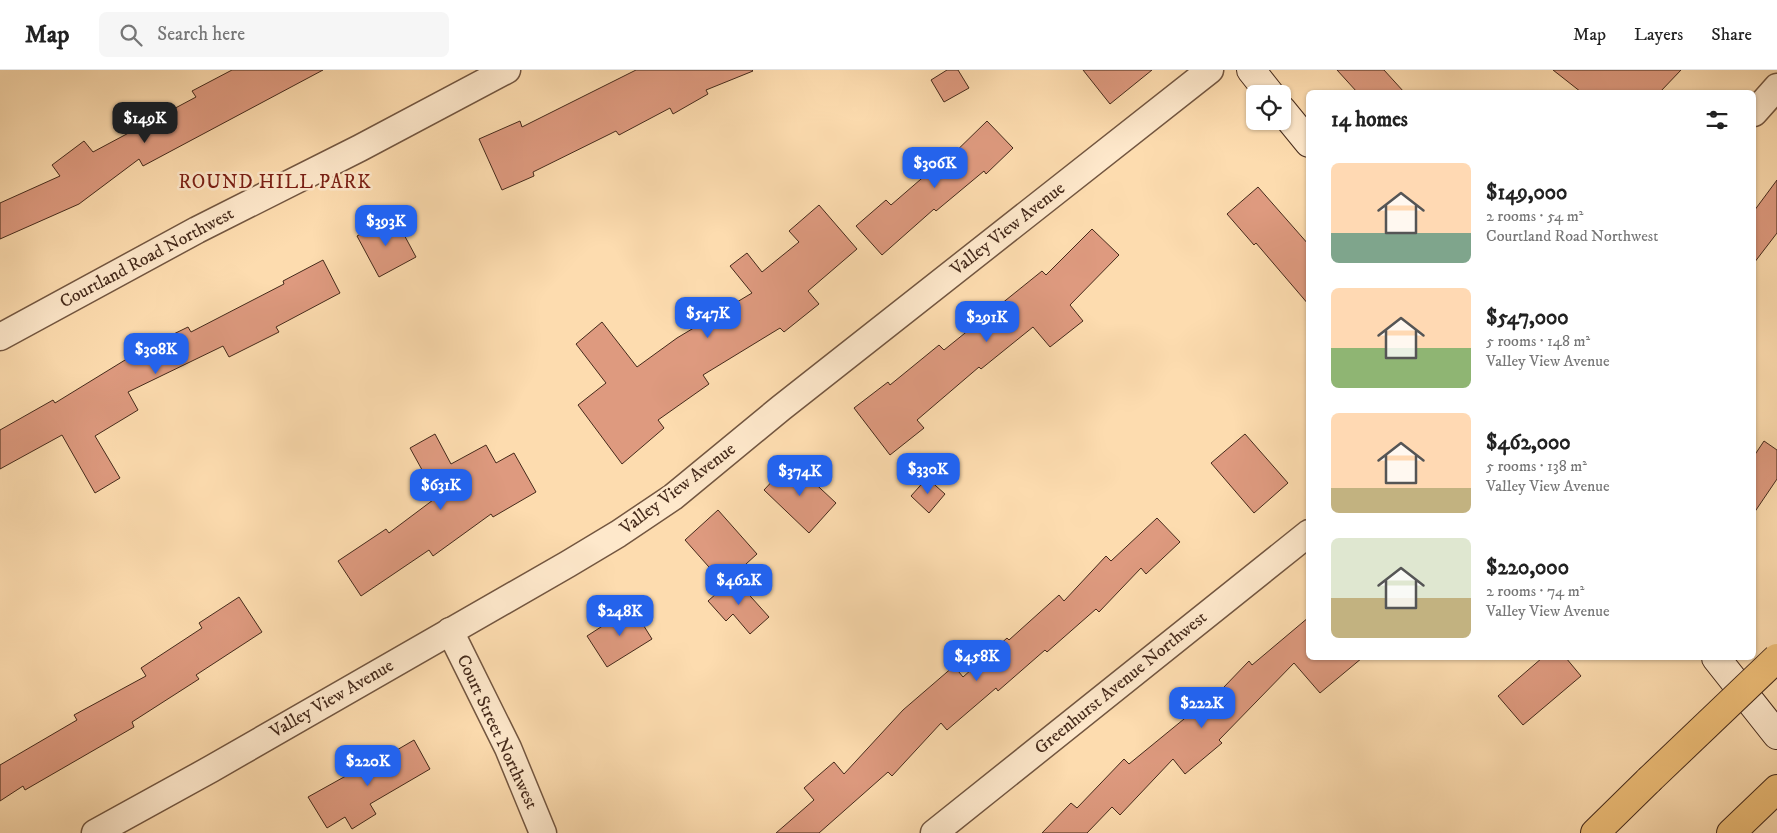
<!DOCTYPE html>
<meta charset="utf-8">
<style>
:root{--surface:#fff;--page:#f6f6f6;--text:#222;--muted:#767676;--line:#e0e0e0;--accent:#2563eb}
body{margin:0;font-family:"IM FELL DW Pica",serif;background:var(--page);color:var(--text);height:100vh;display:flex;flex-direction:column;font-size:19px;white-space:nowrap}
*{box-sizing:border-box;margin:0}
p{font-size:16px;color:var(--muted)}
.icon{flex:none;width:28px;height:28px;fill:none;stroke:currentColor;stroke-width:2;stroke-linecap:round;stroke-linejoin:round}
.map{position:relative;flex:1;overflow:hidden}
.drawer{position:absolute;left:1306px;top:20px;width:450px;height:570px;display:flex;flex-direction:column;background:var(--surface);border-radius:8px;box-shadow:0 1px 4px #0004}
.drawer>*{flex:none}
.buttons{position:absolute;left:1246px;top:15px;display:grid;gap:10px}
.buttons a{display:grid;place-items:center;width:45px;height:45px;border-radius:8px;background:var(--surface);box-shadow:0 1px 4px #0004;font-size:25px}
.price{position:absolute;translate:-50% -42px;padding:0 11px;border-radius:10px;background:var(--accent);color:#fff;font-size:16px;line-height:32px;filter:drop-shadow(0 1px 2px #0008)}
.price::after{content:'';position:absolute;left:50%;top:30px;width:15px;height:11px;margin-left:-8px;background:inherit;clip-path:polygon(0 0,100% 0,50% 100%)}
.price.selected{background:#222;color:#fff}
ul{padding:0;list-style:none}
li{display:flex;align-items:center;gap:15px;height:125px;padding:0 25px}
li span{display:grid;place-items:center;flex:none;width:140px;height:100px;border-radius:8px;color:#555}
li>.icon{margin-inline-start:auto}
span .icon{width:60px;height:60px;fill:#fffc;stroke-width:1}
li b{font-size:21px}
h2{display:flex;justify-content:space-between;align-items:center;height:60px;padding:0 25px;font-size:21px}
header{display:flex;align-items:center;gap:30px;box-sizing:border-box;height:70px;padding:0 25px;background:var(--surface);border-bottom:1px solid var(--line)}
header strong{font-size:24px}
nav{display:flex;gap:28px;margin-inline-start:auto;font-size:18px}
.search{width:350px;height:45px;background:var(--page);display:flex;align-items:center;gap:12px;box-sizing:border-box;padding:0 18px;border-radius:8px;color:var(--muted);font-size:19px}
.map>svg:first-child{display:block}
</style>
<header>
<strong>Map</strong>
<div class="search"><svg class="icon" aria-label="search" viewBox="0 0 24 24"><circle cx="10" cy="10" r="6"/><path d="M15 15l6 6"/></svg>Search here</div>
<nav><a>Map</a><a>Layers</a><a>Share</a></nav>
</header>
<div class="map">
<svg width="1777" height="763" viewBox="0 0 1777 763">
<rect width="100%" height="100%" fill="#fddcaf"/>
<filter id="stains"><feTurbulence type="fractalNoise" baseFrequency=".004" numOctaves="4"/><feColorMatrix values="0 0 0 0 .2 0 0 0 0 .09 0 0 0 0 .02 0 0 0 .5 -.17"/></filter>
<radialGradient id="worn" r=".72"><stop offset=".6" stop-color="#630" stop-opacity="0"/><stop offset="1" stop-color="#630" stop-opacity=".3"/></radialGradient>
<!-- building -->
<g fill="#de9a7f" stroke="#452a1b">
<polygon points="232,0 323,0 143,96 139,89 79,134 0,169 0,133 60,106 52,95 84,71 93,82 196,27 192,21"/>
<polygon points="636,0 752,0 753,1 706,20 708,24 673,44 670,38 619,65 616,61 533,102 534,106 502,120 479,69 520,51 522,57"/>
<polygon points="947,0 958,0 969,18 944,32 931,10"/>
<polygon points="1083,0 1152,0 1110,34"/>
<polygon points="1337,0 1384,0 1404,22 1357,22"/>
<polygon points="1553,0 1681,0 1660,22 1581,22"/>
<polygon points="987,51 1013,78 986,104 984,101 936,141 934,139 882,185 856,156 886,130 891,135 943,90 945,92"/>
<polygon points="1777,110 1777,163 1754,193 1754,141"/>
<polygon points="1258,117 1309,175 1309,235 1256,173 1254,175 1227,144"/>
<polygon points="819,135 857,179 808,221 819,234 784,262 780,258 703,305 709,314 658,350 664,358 622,394 578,335 606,313 576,274 602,252 637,297 677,268 752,223 730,196 747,183 762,202 799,172 789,161"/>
<polygon points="394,146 416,187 379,207 357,166"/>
<polygon points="1092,159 1119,185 1070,235 1083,251 1050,277 1033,257 981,299 979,297 917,350 924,358 890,385 854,338 888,312 890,315 939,275 944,280 1042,201 1046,205"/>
<polygon points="323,190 340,223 276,257 279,262 229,287 223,276 128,322 138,340 95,366 120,408 95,423 62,365 0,399 0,360 53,330 55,333 143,279 188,257 191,262 284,214 283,211"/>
<polygon points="435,364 451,394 486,375 496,393 514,383 536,422 493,447 491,444 433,486 429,480 361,526 338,491 386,459 389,463 437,427 410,378"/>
<polygon points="1245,364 1288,413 1254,443 1211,393"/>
<polygon points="1764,371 1777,380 1777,409 1754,443 1754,386"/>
<polygon points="791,391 836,433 809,463 764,420"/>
<polygon points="927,408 945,424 929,443 911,426"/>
<polygon points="718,440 757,484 724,514 685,470"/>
<polygon points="1157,448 1180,472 1146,504 1141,498 1099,542 1096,539 1047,582 1045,580 998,621 996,618 947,660 941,653 892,706 888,702 819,763 776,763 814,730 804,718 834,692 844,704 903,640 954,596 963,607 1007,568 1009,570 1059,525 1064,531 1106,486 1111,491"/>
<polygon points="734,508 769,547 750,564 733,544 726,551 708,531"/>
<polygon points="239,527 262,562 196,605 199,609 132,652 134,657 25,720 23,716 0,731 0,695 77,650 74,645 146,606 141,598 202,558 199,553"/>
<polygon points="632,537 652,569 607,597 587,566"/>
<polygon points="1309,547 1309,588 1362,588 1320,623 1294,593 1219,670 1222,673 1185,704 1173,689 1120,745 1112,737 1087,763 1042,763 1071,733 1077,738 1124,689 1129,694 1195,640 1198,644 1249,591 1252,595"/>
<polygon points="1542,588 1566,588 1581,606 1523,655 1498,626"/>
<polygon points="414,670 430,699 370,734 376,744 352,759 345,747 327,758 308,727 353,702 354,705"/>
</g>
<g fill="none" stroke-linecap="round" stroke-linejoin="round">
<!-- street casing -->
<g stroke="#735640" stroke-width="29">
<g id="street">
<polyline points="1754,43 1777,17"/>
<polyline points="0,267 197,160 360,78 507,0"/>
<polyline points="450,561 508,678 543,763"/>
<polyline points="95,763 211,699 568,494 618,464 673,427 781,338 1210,0"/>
<polyline points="934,763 1309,463"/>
</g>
</g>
<!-- secondary casing -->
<g stroke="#452a1b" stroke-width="30">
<g id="secondary">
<polyline points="1251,0 1270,24"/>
<polyline points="1282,40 1309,73"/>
<polyline points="1716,588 1777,665"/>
</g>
</g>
<!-- highway casing -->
<g stroke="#452a1b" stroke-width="30">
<g id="highway">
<polyline points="1595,763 1649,710"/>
<polyline points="1731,763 1777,719"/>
</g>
</g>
<!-- street -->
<use href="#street" stroke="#fee8cb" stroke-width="26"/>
<!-- secondary -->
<use href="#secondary" stroke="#fee8cb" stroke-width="28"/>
<!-- highway -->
<use href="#highway" stroke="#eebe78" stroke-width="28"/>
<!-- highway-bridge casing -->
<g stroke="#452a1b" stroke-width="30" stroke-linecap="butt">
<polyline id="highway-bridge" points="1649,710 1777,588"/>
</g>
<!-- highway-bridge -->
<use href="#highway-bridge" stroke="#eebe78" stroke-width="28"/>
</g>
<g text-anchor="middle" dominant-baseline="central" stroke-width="5" stroke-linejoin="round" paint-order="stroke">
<!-- street labels -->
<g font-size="18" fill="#452a1b" stroke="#fee8cb">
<text transform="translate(1008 159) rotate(-38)">Valley View Avenue</text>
<text transform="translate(147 188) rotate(-28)">Courtland Road Northwest</text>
<text transform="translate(678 419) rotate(-37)">Valley View Avenue</text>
<text transform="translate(1121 613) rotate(-39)">Greenhurst Avenue Northwest</text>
<text transform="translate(332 629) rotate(-30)">Valley View Avenue</text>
<text transform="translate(497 662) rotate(65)">Court Street Northwest</text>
</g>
<!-- neighbourhood labels -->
<g font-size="19" letter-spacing="1" fill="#7a1f14" stroke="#fee8cb">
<text x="275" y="112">ROUND HILL PARK</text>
</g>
</g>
<rect width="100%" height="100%" filter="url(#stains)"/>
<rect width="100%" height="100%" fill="url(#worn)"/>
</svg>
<div class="buttons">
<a><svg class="icon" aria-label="locate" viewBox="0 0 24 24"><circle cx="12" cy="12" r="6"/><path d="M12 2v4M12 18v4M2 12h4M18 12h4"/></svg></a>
</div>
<b class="price selected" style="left:145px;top:74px">$149K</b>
<b class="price" style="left:935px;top:119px">$306K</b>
<b class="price" style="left:386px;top:177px">$393K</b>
<b class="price" style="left:708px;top:269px">$547K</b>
<b class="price" style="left:987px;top:273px">$291K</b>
<b class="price" style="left:156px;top:305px">$308K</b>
<b class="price" style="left:928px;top:425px">$330K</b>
<b class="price" style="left:800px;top:427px">$374K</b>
<b class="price" style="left:441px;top:441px">$631K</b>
<b class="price" style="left:739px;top:536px">$462K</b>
<b class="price" style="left:620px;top:567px">$248K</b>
<b class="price" style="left:977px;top:612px">$458K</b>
<b class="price" style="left:1202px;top:659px">$222K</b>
<b class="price" style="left:368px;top:717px">$220K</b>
<section class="drawer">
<h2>14 homes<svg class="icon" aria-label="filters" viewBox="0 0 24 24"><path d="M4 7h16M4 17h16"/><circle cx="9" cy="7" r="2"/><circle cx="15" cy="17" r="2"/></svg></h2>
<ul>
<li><span style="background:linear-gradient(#ffd9b3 70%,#7fa58c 0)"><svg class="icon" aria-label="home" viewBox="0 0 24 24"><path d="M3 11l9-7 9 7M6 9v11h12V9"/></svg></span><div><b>$149,000</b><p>2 rooms · 54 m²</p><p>Courtland Road Northwest</p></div></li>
<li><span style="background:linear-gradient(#ffd9b3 60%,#8fb573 0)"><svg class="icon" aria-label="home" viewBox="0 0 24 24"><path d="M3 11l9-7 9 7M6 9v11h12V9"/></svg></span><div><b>$547,000</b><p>5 rooms · 148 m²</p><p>Valley View Avenue</p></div></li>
<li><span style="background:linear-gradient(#ffd9b3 75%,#c2b280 0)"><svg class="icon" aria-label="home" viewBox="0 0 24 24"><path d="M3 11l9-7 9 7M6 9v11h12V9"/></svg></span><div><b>$462,000</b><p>5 rooms · 138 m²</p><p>Valley View Avenue</p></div></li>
<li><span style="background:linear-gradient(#dfe7d0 60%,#c2b280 0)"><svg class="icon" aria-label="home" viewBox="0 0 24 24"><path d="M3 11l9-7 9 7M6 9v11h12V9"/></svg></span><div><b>$220,000</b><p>2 rooms · 74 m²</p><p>Valley View Avenue</p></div></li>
</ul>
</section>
</div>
